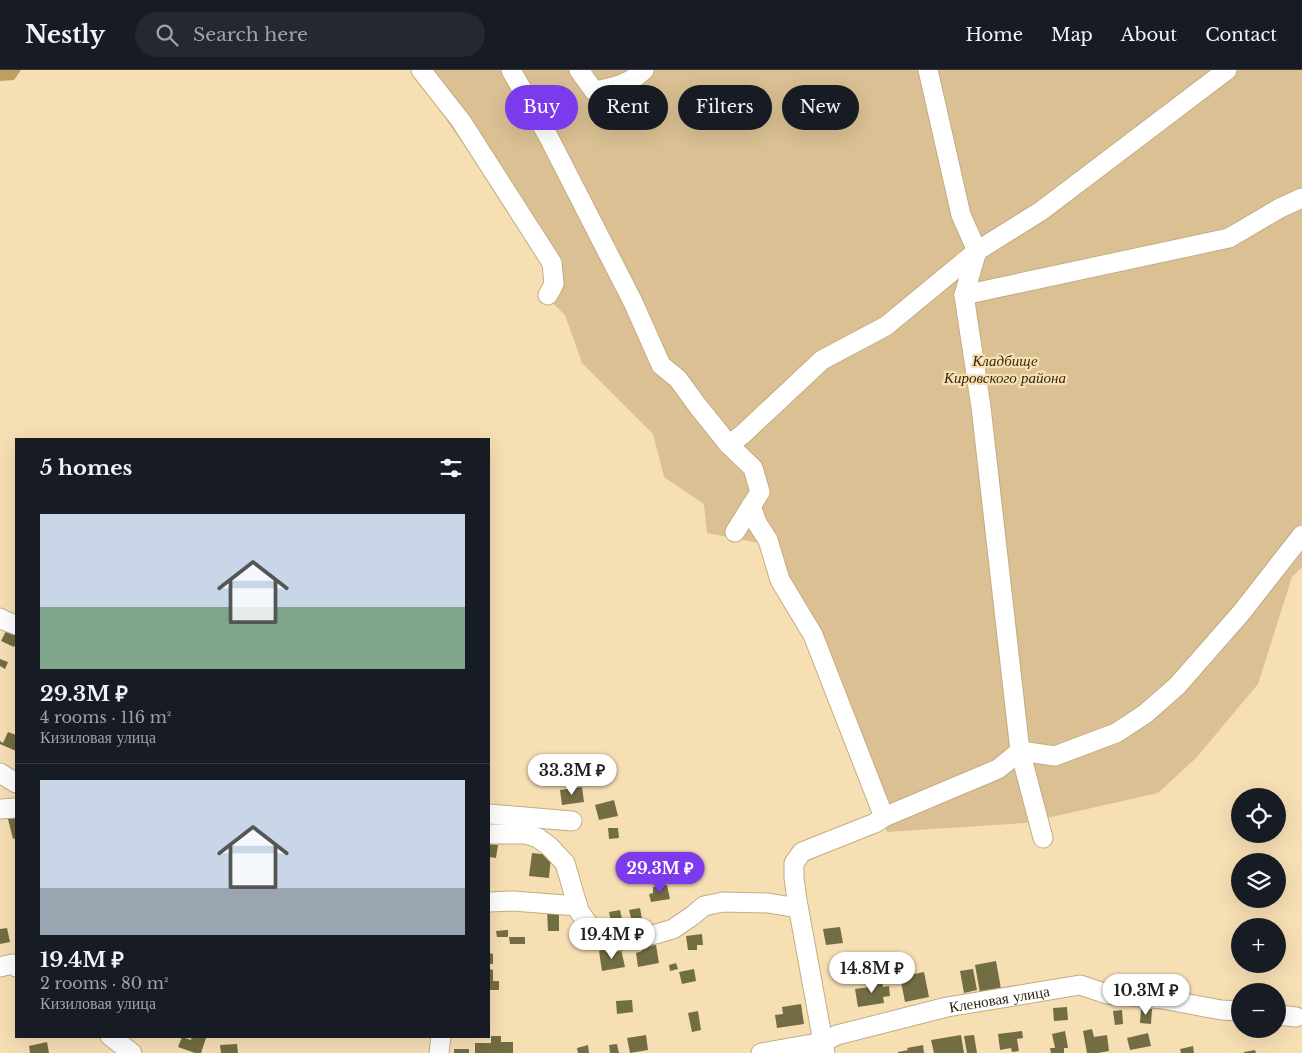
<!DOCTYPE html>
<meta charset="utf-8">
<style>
:root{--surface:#171b24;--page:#242831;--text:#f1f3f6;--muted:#9ea1a6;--line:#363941;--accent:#7c3aed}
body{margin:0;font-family:"Libre Baskerville",serif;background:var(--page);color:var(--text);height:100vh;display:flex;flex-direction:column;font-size:19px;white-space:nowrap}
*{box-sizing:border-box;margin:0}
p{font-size:16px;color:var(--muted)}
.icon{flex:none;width:28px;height:28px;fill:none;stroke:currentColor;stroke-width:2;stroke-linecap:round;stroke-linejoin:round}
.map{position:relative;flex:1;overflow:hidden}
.panel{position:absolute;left:15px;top:368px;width:475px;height:600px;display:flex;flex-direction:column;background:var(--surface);border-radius:0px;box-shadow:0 5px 20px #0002}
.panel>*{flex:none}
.banner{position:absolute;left:505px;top:15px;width:475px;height:45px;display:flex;gap:10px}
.controls{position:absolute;left:1231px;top:718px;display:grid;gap:10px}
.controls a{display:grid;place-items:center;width:55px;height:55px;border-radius:50%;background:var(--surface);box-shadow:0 5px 20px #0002;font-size:25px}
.price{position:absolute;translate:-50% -42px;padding:0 11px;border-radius:18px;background:#fff;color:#222;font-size:16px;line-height:32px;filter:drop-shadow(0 1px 2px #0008)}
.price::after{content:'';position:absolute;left:50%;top:30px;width:15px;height:11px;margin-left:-8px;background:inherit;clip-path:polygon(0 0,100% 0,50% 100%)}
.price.selected{background:var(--accent);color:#fff}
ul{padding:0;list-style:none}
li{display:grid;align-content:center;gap:10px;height:265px;padding:0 25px}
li+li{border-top:1px solid var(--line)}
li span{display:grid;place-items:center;height:155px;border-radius:0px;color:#555}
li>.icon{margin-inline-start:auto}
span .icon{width:90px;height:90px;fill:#fffc;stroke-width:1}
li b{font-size:21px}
h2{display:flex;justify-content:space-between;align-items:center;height:60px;padding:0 25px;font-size:21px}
.tag{padding:0 18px;border-radius:22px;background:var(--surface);box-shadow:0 5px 20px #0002;font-size:18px;line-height:45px}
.tag.selected{background:var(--accent);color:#fff}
header{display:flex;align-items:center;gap:30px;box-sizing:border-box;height:70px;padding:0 25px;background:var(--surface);border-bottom:1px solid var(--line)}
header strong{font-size:24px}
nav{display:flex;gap:28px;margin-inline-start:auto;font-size:18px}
.search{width:350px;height:45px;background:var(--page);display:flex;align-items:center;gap:12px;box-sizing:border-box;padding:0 18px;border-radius:28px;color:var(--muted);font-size:19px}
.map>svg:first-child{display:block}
</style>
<header>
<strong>Nestly</strong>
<div class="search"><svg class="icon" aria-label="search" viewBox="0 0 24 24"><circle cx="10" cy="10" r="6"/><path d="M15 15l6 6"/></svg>Search here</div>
<nav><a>Home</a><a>Map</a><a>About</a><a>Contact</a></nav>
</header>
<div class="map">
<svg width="1302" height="983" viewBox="0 0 1302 983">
<rect width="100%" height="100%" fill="#f7dfb4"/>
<!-- green -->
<polygon fill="#dac093" points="411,0 1302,0 1302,497 1292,507 1258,614 1197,687 1158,723 1025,753 887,762 807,564 764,474 707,463 704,434 664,407 653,364 582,293 565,245 543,224 547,214 545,192 413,2"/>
<!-- forest -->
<polygon fill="#bf9e62" points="0,0 21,0 14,10 0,11"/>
<!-- building -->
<g fill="#736d43">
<polygon points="8,557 16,561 16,573 14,577 1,571"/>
<polygon points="0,589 8,592 5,599 0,596"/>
<polygon points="8,662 16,665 16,681 0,674 0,671 3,673"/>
<polygon points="582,717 584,732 562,735 560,720"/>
<polygon points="614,730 618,746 599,750 595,735"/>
<polygon points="16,748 16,768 13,769 8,749"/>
<polygon points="608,758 618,758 619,768 609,769"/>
<polygon points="489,774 498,775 496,788 489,787"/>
<polygon points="532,783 551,785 549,808 529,806"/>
<polygon points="667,815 670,829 651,832 649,824 653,823 653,817"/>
<polygon points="640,838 642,849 632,852 629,840"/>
<polygon points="547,840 559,840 559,861 548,861"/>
<polygon points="620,840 623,854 612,856 609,842"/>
<polygon points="840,857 843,873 826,875 823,859"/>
<polygon points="7,858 10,872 0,874 0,859"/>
<polygon points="508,860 508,867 497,867 496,861"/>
<polygon points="702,864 703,875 697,875 697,880 688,880 686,866"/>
<polygon points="509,867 525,867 525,874 510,874"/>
<polygon points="656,875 659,893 638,897 636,883 642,881 642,877"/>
<polygon points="605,879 606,882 621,879 625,897 602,901 599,881"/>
<polygon points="489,883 493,884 493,894 489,894"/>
<polygon points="996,891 1001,919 980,923 975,895"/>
<polygon points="676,893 678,899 670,901 669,895"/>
<polygon points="489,899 493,900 493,911 499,911 499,920 489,920"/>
<polygon points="694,899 696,911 682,914 679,902"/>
<polygon points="973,899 977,920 964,923 960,901"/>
<polygon points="924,902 929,927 905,932 900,907"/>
<polygon points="882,910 883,917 889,916 890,926 883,927 884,933 858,937 855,919 870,917 870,912"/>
<polygon points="632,930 633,942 617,944 616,931"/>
<polygon points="801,934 804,954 777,958 775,945 783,944 782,937"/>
<polygon points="1067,937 1068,950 1054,951 1053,938"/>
<polygon points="1141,938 1152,939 1151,954 1140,953"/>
<polygon points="1122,940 1123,954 1115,955 1113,941"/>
<polygon points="698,941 701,960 692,962 688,943"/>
<polygon points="1092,959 1094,967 1107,965 1109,981 1098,983 1087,983 1083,961"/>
<polygon points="1022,961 1023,968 1017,969 1019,981 1012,982 1011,978 1000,980 998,964"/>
<polygon points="1065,961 1068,978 1064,978 1064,983 1051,983 1050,978 1055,978 1052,964"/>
<polygon points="1148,963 1151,976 1130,980 1127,968"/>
<polygon points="646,965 648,980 630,983 627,968"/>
<polygon points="961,965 964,983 934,983 931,970"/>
<polygon points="974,965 977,983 967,983 964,966"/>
<polygon points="192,966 201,966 206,968 201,983 195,983 178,977 182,967 191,970"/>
<polygon points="491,966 501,966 501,972 513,972 513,983 475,983 475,973 491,973"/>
<polygon points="47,972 49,983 30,983 29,976"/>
<polygon points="237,974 238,983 221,983 220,975"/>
<polygon points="617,974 619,983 610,983 609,975"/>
<polygon points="588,975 589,983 578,983 577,978"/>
<polygon points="923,975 924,983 898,983 898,982 908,980 907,978"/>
<polygon points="1193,976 1194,983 1181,983 1180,979"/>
<rect x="454" y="979" width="15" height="4"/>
<polygon points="1255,980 1256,983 1244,983 1244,982"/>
</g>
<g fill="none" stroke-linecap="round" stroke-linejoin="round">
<!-- minor casing -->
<g stroke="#c3ac83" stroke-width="21">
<g id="minor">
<polyline points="421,0 461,51 552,193 554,214 548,225"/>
<polyline points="511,0 547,64 633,232 661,295 678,309 697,335 729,375"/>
<path d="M579,0L594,21C612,18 630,14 644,0"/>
<polyline points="928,0 961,145 977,181 964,225 981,337 1020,681 1043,768"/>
<polyline points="964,225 1229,168 1280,138 1302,128"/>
<polyline points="751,436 757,453 768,470 780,510 813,565 884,747"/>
<polyline points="735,462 760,422 753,398 729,375 743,364 822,290 886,256 977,181 1041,141 1227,0"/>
<polyline points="0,548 3,550 16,555"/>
<polyline points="0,703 16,713"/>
<polyline points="0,739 16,738"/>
<polyline points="489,744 572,751"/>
<polyline points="489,764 526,764 538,768 549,776 565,793 579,841 588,854 601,868 613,872 656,864 673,859 692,846 704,836 723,832 768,833 798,838"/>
<polyline points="489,832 513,831 578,836"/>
<polyline points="0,897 12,894 16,897"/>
<polyline points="1278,945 1296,947"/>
<polyline points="110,966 132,983"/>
<polyline points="439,983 441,966"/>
<path id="s1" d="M761,983L823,972L837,965L947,937L1080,915L1107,924L1163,929L1221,940L1240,941"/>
<polyline points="825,983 797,830 794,808 794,793 802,782 875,753 884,747 998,699 1020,681 1055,686 1116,663 1145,644 1177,616 1241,543 1302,465"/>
</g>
</g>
<!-- minor -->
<use href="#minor" stroke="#fff" stroke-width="19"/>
</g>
<g text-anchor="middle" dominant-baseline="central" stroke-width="4.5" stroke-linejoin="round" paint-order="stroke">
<!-- park labels -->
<g font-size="15" font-style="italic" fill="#36280c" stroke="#f7dfb4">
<text x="1005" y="290">Кладбище<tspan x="1005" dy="17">Кировского района</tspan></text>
</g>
<!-- street labels -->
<g font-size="15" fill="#271e0e" stroke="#f7dfb4">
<text stroke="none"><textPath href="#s1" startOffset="245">Кленовая улица</textPath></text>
</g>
</g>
</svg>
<div class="controls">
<a><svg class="icon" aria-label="locate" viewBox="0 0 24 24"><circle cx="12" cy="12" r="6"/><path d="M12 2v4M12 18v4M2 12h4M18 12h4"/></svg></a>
<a><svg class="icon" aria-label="layers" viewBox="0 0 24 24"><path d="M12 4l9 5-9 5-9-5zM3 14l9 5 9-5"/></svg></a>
<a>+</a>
<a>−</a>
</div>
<b class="price" style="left:572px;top:726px">33.3M ₽</b>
<b class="price selected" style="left:660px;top:824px">29.3M ₽</b>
<b class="price" style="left:612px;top:890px">19.4M ₽</b>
<b class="price" style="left:872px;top:924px">14.8M ₽</b>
<b class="price" style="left:1146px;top:946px">10.3M ₽</b>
<div class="banner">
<a class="tag selected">Buy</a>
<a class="tag">Rent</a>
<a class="tag">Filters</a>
<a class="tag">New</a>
</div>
<section class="panel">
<h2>5 homes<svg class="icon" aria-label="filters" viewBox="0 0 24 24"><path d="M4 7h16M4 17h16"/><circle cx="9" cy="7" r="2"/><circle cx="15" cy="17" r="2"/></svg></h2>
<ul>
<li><span style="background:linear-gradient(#c9d6e8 60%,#7fa58c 0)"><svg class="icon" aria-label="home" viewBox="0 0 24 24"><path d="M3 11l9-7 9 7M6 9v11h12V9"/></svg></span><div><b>29.3M ₽</b><p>4 rooms · 116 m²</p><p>Кизиловая улица</p></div></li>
<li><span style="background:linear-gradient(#c9d6e8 70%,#9aa5b1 0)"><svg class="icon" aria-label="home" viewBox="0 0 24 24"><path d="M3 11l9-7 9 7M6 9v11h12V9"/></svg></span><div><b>19.4M ₽</b><p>2 rooms · 80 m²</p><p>Кизиловая улица</p></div></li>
</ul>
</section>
</div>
